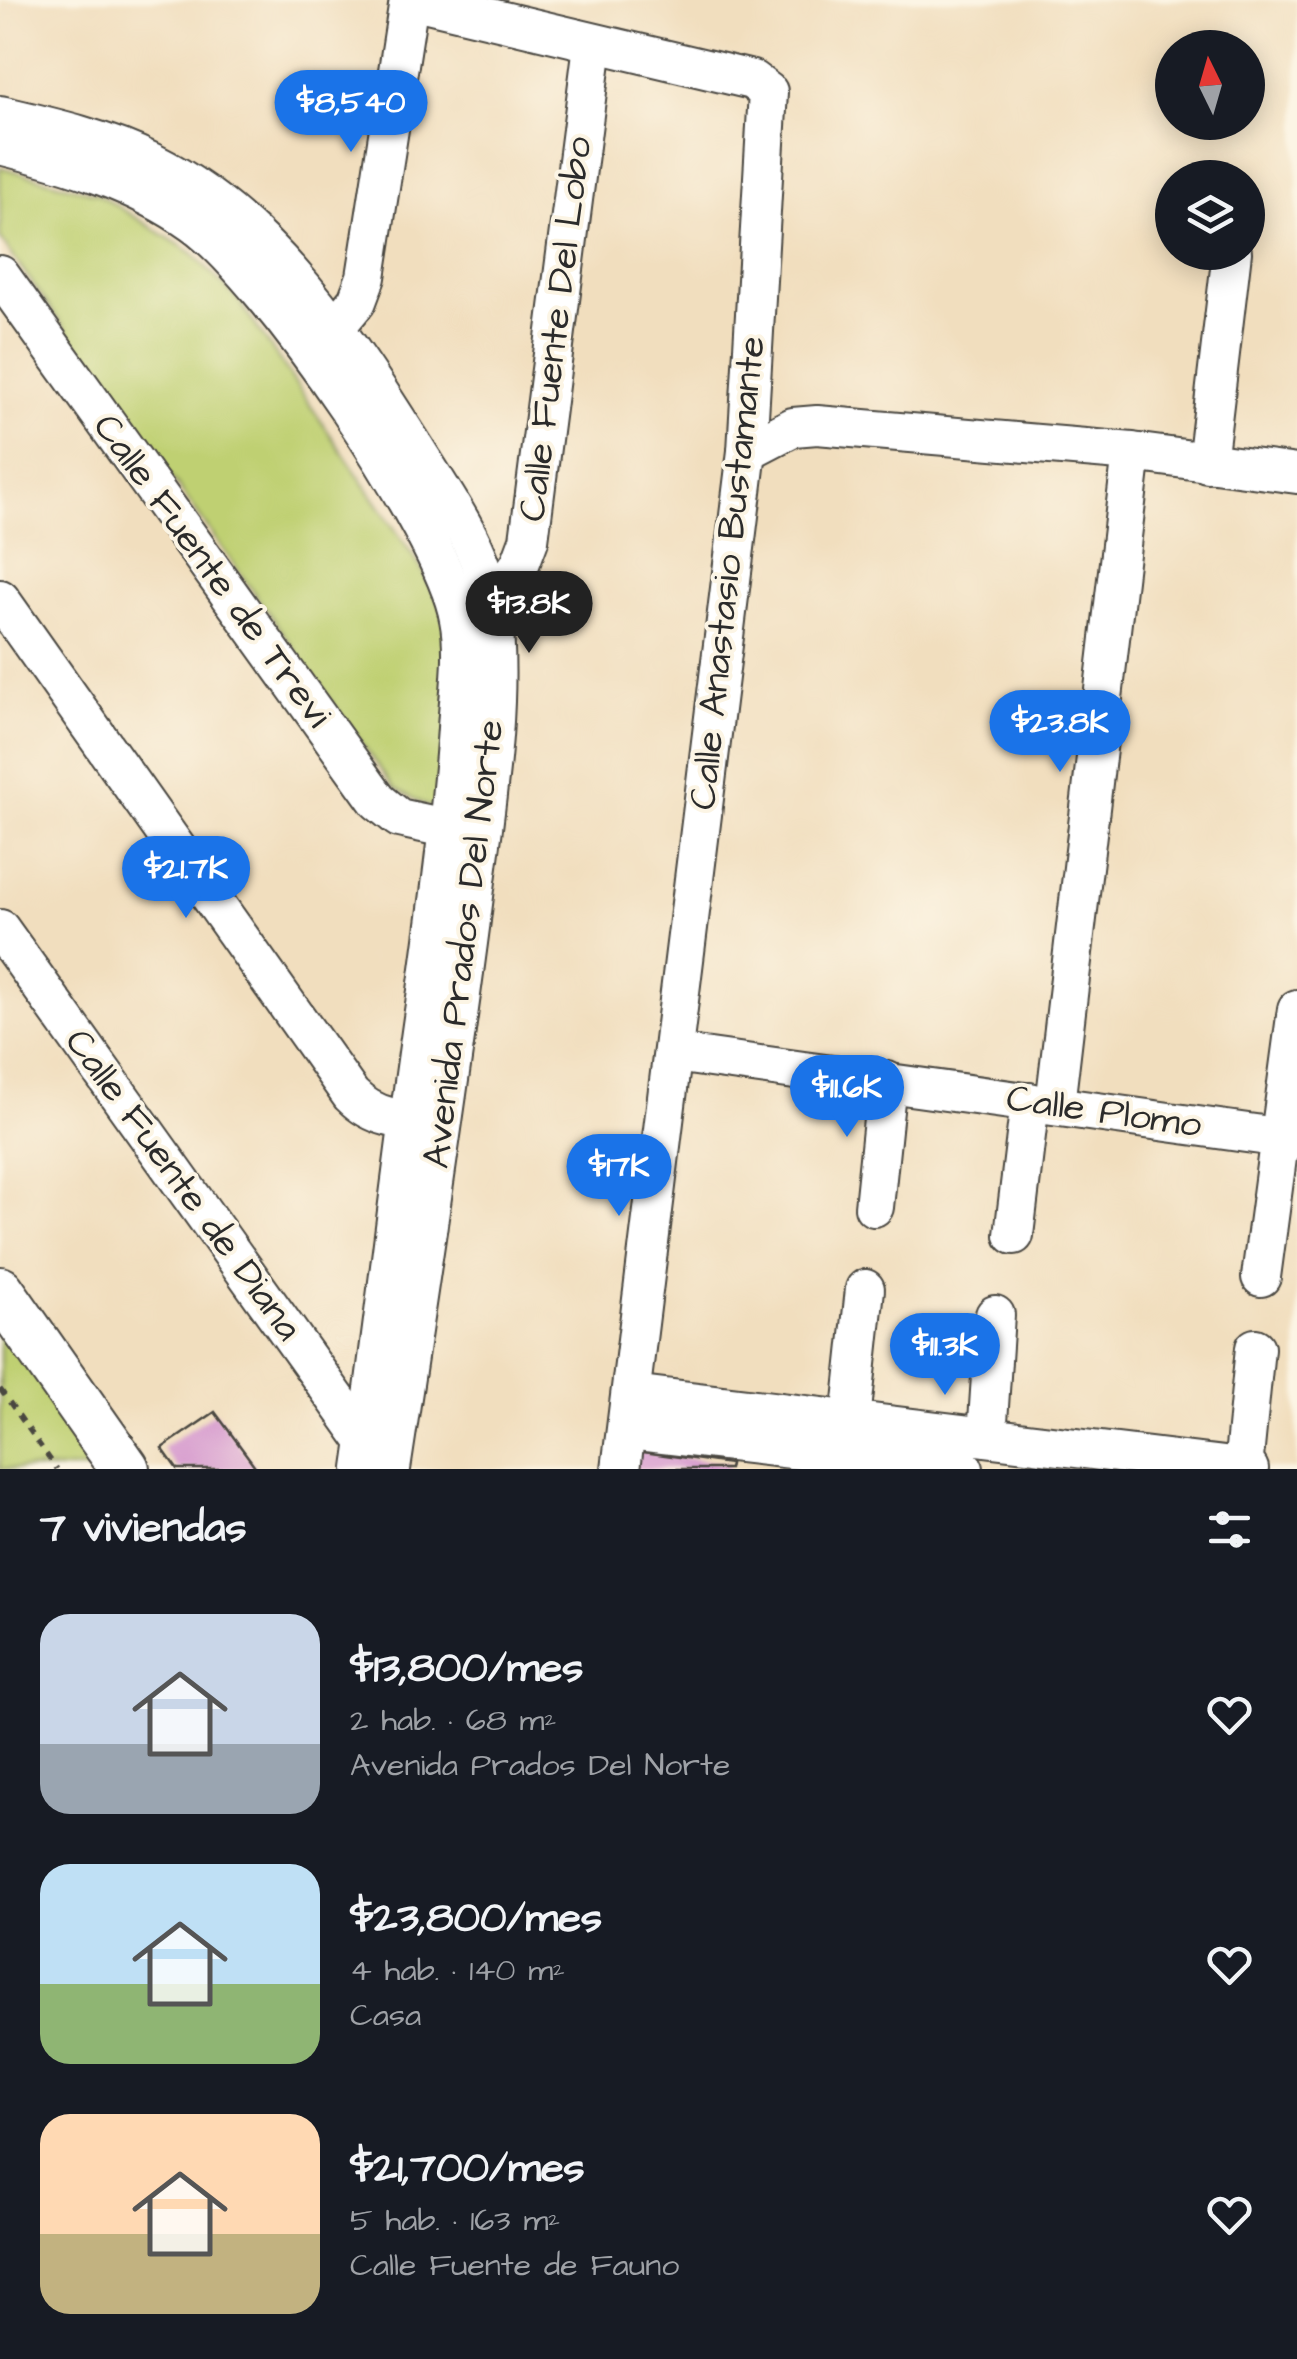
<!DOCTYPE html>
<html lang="es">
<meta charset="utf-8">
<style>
:root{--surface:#171b24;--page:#242831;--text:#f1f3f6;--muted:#9ea1a6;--accent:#1a73e8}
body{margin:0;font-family:"Architects Daughter",sans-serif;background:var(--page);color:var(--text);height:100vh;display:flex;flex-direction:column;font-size:38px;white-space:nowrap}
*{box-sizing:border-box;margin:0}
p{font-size:32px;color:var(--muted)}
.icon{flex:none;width:55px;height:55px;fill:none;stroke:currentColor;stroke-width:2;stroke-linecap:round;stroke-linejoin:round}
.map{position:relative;height:1469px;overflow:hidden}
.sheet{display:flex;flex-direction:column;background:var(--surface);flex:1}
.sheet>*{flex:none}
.needle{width:65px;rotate:355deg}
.buttons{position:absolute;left:1155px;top:30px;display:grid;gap:20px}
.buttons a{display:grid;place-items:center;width:110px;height:110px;border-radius:50%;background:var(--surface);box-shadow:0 5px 25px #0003;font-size:50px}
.price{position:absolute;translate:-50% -85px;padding:0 22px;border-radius:35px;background:var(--accent);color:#fff;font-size:32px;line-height:65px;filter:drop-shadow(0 2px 5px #0008)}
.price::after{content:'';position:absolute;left:50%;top:60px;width:30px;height:22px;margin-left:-15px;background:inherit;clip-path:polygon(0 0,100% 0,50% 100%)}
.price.on{background:#222;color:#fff}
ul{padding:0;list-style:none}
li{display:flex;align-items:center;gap:30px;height:250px;padding:0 40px}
li span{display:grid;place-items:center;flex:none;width:280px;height:200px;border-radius:30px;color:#555}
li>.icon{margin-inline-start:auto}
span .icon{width:120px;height:120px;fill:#fffc;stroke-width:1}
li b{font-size:42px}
h2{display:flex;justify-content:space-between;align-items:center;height:120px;padding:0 40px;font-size:42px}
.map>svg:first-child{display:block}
</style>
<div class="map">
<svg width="1297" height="1469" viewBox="0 0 1297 1469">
<rect width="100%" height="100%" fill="#fcf5e5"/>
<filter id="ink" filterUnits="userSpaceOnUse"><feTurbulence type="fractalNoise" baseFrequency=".01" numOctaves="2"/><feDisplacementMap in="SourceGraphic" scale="20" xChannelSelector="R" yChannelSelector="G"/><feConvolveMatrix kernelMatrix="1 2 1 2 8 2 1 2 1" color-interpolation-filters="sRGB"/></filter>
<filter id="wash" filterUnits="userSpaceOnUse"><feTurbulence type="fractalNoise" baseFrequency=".0048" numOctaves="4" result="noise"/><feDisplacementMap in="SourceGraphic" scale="40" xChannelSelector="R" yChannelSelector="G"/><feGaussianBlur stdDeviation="2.25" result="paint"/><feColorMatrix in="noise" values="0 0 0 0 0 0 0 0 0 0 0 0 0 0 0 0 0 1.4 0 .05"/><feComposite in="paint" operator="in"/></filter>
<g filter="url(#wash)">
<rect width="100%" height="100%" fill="#f1debe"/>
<!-- green -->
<g fill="#bfd072" stroke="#757e4e" stroke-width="2.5">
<polygon points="0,167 98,194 192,253 239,301 420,566 461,645 435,810 394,788 0,238"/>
<polygon points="0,1325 101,1469 0,1469"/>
</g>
<g id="blocks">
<!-- building -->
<g fill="#d598ce">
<polygon points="215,1412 257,1469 177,1469 162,1448"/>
<polygon points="636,1451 730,1464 729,1469 634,1469"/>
</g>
</g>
</g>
<g filter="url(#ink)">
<use href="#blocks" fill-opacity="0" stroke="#494641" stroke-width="2.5"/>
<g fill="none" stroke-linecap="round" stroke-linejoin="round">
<!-- minor casing -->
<g stroke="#494641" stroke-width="42">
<g id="minor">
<polyline points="415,0 752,80 768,92 747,451 621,1469"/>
<path d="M0,115C52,127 105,139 153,163C271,222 347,341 416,450C445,497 485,550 492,608C504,710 483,819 471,920C447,1104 419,1286 391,1469"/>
<path d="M0,145C68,162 135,182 193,223C267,275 444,531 459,619C466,654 459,693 457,728C451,816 439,903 427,991C403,1150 386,1310 363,1469"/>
<polyline points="0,275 378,801 399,818 450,829"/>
<polyline points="333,330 357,301 366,277 409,0"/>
<polyline points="747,451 793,427 817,425 1132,452 1297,474"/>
<polyline points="1207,463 1232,252"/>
<path d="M0,599L351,1095C375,1119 400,1120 433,1121"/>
<polyline points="492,604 520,564 529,540 593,45"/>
<polyline points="0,929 367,1442"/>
<polyline points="674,1053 1297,1140"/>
<polyline points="1055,1105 1132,452"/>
<polyline points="874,1207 887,1081"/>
<polyline points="1014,1235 1030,1102"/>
<polyline points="1261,1277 1297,1009"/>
<polyline points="632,1394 1249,1469"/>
<polyline points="851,1420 865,1289"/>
<polyline points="627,1430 964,1469"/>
<polyline points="987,1437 995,1315"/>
<polyline points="1243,1468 1255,1348"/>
</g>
</g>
<!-- major casing -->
<g stroke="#494641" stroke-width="52">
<polyline id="major" points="0,1291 125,1469"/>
</g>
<!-- path -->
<polyline stroke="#494641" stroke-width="5" stroke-dasharray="8 8" stroke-linecap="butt" points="0,1389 57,1469"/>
<!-- minor -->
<use href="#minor" stroke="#fff" stroke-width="38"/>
<!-- major -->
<use href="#major" stroke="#fff" stroke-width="48"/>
</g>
</g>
<g text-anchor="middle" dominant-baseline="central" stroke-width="8" stroke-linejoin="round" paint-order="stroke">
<!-- street labels -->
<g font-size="38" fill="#2b2b2b" stroke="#fcf5e5">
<text transform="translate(556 329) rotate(-83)">Calle Fuente Del Lobo</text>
<text transform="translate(212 571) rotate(54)">Calle Fuente de Trevi</text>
<text transform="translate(728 573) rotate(-84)">Calle Anastasio Bustamante</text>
<text transform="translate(464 944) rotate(-83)">Avenida Prados Del Norte</text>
<text transform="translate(1104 1112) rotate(8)">Calle Plomo</text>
<text transform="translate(183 1185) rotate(54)">Calle Fuente de Diana</text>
</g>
</g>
</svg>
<div class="buttons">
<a><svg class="needle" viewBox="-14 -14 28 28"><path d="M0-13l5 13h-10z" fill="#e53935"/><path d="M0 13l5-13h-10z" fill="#9ea1a6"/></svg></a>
<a><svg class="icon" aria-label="layers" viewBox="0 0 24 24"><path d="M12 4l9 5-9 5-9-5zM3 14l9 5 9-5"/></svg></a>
</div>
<b class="price" style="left:351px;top:155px">$8,540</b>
<b class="price on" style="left:529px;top:656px">$13.8K</b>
<b class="price" style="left:1060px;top:775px">$23.8K</b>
<b class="price" style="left:186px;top:921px">$21.7K</b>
<b class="price" style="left:847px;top:1140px">$11.6K</b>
<b class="price" style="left:619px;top:1219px">$17K</b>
<b class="price" style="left:945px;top:1398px">$11.3K</b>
</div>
<section class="sheet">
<h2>7 viviendas<svg class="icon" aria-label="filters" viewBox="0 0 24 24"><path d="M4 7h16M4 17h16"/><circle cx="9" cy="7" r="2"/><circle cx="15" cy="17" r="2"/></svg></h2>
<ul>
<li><span style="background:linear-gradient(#c9d6e8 65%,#9aa5b1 0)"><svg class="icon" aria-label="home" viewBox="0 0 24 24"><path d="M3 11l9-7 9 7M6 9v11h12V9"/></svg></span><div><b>$13,800/mes</b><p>2 hab. · 68 m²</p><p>Avenida Prados Del Norte</p></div><svg class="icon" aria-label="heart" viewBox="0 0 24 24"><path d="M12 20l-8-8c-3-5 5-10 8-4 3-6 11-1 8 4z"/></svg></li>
<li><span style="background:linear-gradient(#bfe0f5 60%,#8fb573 0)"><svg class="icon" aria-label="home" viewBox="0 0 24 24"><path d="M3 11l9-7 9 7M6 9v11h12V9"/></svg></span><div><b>$23,800/mes</b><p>4 hab. · 140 m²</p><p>Casa</p></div><svg class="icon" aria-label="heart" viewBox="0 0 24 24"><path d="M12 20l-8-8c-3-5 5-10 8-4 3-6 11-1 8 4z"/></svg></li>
<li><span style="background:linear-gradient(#ffd9b3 60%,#c2b280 0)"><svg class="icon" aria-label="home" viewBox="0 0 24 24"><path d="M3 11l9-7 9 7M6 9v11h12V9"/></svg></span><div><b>$21,700/mes</b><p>5 hab. · 163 m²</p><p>Calle Fuente de Fauno</p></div><svg class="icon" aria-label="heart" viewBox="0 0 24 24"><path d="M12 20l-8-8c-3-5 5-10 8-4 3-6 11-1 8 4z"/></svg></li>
</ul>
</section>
